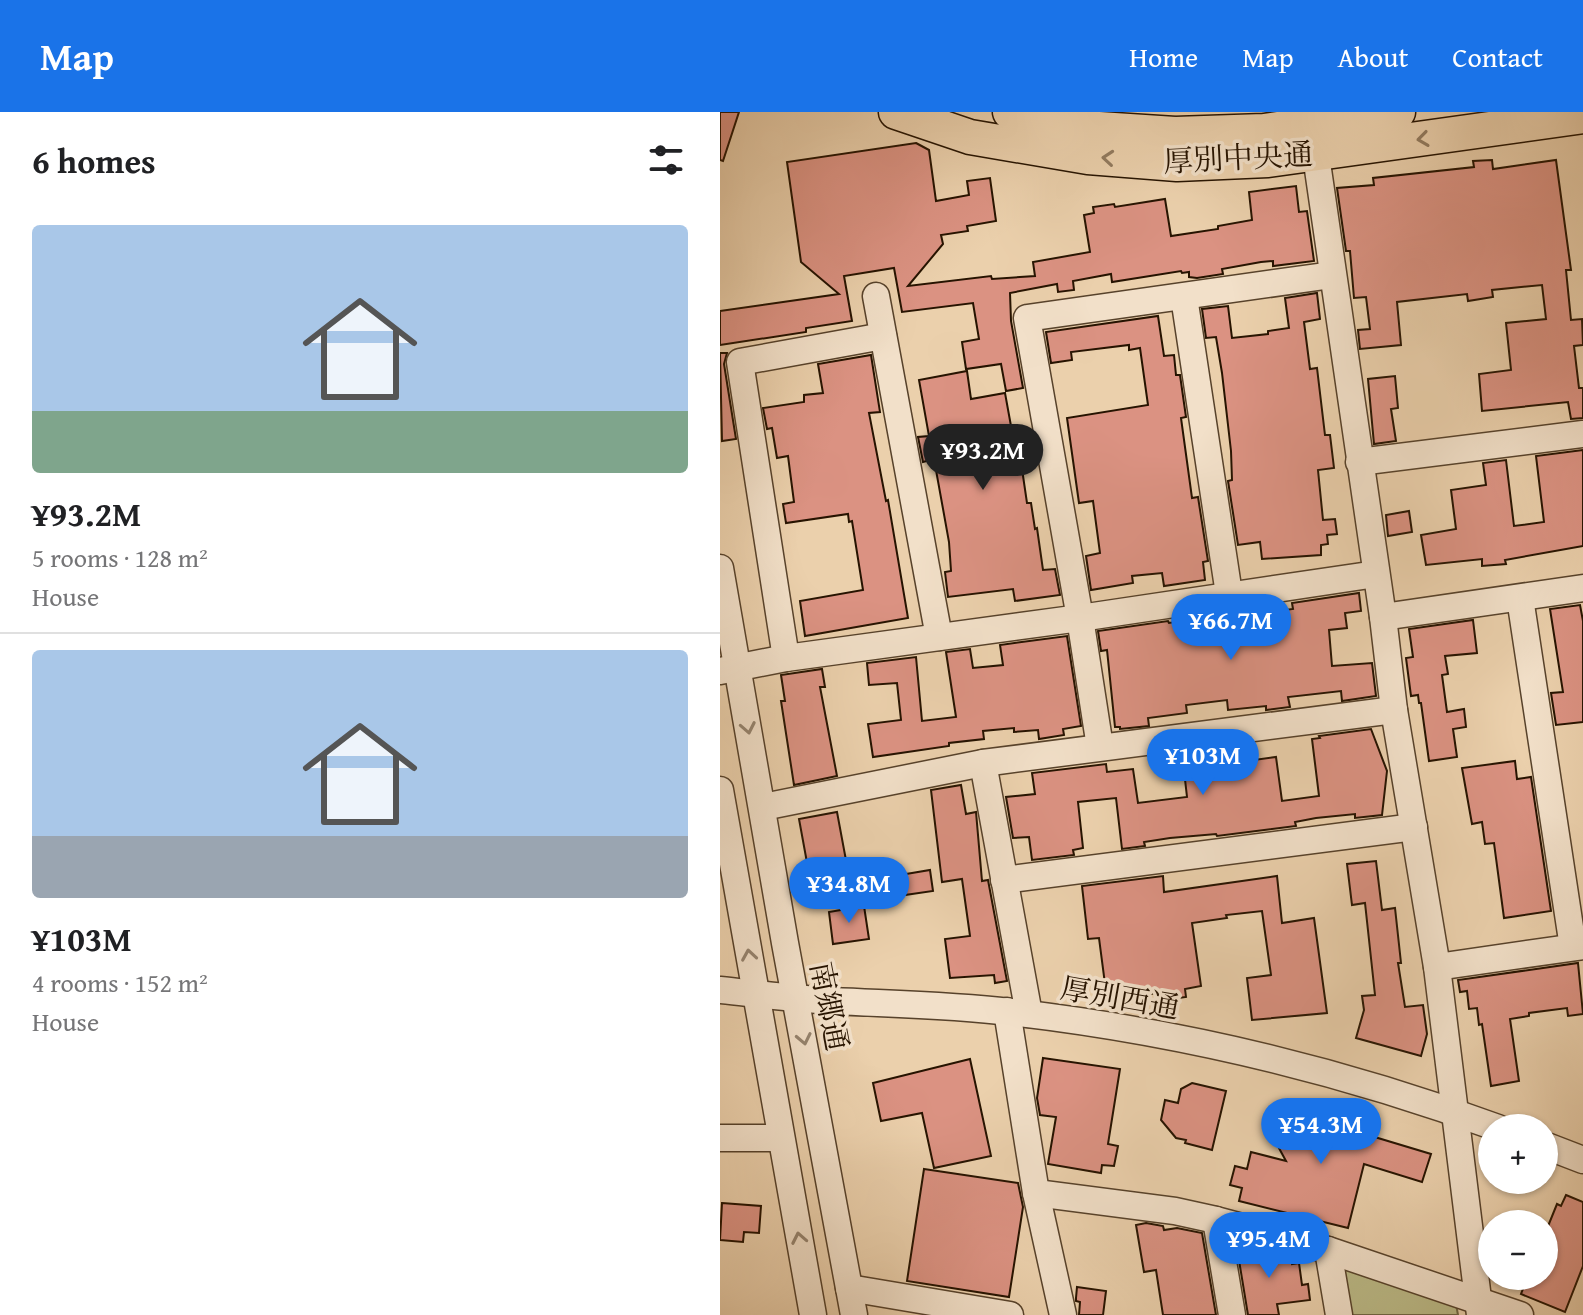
<!DOCTYPE html>
<meta charset="utf-8">
<style>
:root{--surface:#fff;--page:#f6f6f6;--text:#202124;--muted:#757577;--line:#e0e0e0;--accent:#1a73e8}
body{margin:0;font-family:"Gentium Book Plus","Noto Serif JP",serif;background:var(--page);color:var(--text);height:100vh;display:flex;flex-direction:column;font-size:30px;white-space:nowrap}
*{box-sizing:border-box;margin:0}
p{font-size:26px;color:var(--muted)}
.icon{flex:none;width:44px;height:44px;fill:none;stroke:currentColor;stroke-width:2;stroke-linecap:round;stroke-linejoin:round}
.map{position:relative;flex:1;overflow:hidden}
.panel{display:flex;flex-direction:column;background:var(--surface);width:720px}
.panel>*{flex:none}
.controls{position:absolute;left:758px;top:1002px;display:grid;gap:16px}
.controls a{display:grid;place-items:center;width:80px;height:80px;border-radius:50%;background:var(--surface);box-shadow:0 2px 6px #0004;font-size:40px}
.price{position:absolute;translate:-50% -68px;padding:0 18px;border-radius:28px;background:var(--accent);color:#fff;font-size:26px;line-height:52px;filter:drop-shadow(0 2px 4px #0008)}
.price::after{content:'';position:absolute;left:50%;top:48px;width:24px;height:18px;margin-left:-12px;background:inherit;clip-path:polygon(0 0,100% 0,50% 100%)}
.price.current{background:#222;color:#fff}
ul{padding:0;list-style:none}
li{display:grid;align-content:center;gap:16px;height:424px;padding:0 32px}
li+li{border-top:2px solid var(--line)}
li span{display:grid;place-items:center;height:248px;border-radius:8px;color:#555}
li>.icon{margin-inline-start:auto}
span .icon{width:144px;height:144px;fill:#fffc;stroke-width:1}
li b{font-size:34px}
h2{display:flex;justify-content:space-between;align-items:center;height:96px;padding:0 32px;font-size:34px}
header{display:flex;align-items:center;gap:48px;box-sizing:border-box;height:112px;padding:0 40px;background:var(--accent);color:#fff}
header strong{font-size:38px}
nav{display:flex;gap:44px;margin-inline-start:auto;font-size:28px}
main{display:flex;flex:1;min-height:0}
.map>svg:first-child{display:block}
</style>
<header>
<strong>Map</strong>
<nav><a>Home</a><a>Map</a><a>About</a><a>Contact</a></nav>
</header>
<main>
<section class="panel">
<h2>6 homes<svg class="icon" aria-label="filters" viewBox="0 0 24 24"><path d="M4 7h16M4 17h16"/><circle cx="9" cy="7" r="2"/><circle cx="15" cy="17" r="2"/></svg></h2>
<ul>
<li><span style="background:linear-gradient(#a9c7e8 75%,#7fa58c 0)"><svg class="icon" aria-label="home" viewBox="0 0 24 24"><path d="M3 11l9-7 9 7M6 9v11h12V9"/></svg></span><div><b>¥93.2M</b><p>5 rooms · 128 m²</p><p>House</p></div></li>
<li><span style="background:linear-gradient(#a9c7e8 75%,#9aa5b1 0)"><svg class="icon" aria-label="home" viewBox="0 0 24 24"><path d="M3 11l9-7 9 7M6 9v11h12V9"/></svg></span><div><b>¥103M</b><p>4 rooms · 152 m²</p><p>House</p></div></li>
</ul>
</section>
<div class="map">
<svg width="863" height="1203" viewBox="0 0 863 1203">
<rect width="100%" height="100%" fill="#ebd0ac"/>
<filter id="stains"><feTurbulence type="fractalNoise" baseFrequency=".0025" numOctaves="4"/><feColorMatrix values="0 0 0 0 .2 0 0 0 0 .09 0 0 0 0 .02 0 0 0 .5 -.17"/></filter>
<radialGradient id="worn" r=".72"><stop offset=".6" stop-color="#630" stop-opacity="0"/><stop offset="1" stop-color="#630" stop-opacity=".3"/></radialGradient>
<!-- green -->
<polygon fill="#bbba87" stroke="#706644" stroke-width="2" points="611,1152 736,1192 738,1203 619,1203"/>
<!-- building -->
<g fill="#db9282" stroke="#261300" stroke-width="2">
<polygon points="0,0 19,0 3,49 0,48"/>
<polygon points="196,31 209,38 216,89 249,83 247,69 270,66 276,109 247,114 248,119 221,123 223,132 188,174 271,164 272,167 315,164 313,150 370,140 364,103 374,101 373,95 394,92 395,95 445,87 451,124 498,117 498,114 532,108 529,80 576,74 579,100 587,99 594,149 553,154 553,149 541,150 502,157 503,162 477,166 469,165 469,160 462,161 461,159 392,170 391,162 353,169 354,178 338,180 337,172 290,181 291,209 303,276 286,279 281,252 246,257 242,230 259,227 253,191 182,200 174,156 124,164 132,209 86,216 86,220 0,233 0,199 119,182 81,150 67,50"/>
<polygon points="772,48 773,57 836,48 851,158 846,158 851,208 862,207 863,233 854,234 859,276 863,276 863,306 851,307 848,290 762,299 759,262 791,258 786,211 826,207 822,173 772,178 773,185 748,189 747,182 677,190 681,233 640,237 638,218 650,217 646,185 634,186 630,139 626,139 617,76 654,73 653,66 754,55 753,49"/>
<polygon points="597,181 600,207 584,210 590,257 597,256 605,323 610,323 614,356 598,358 603,408 615,407 617,422 607,423 608,432 601,433 601,443 542,447 540,430 518,433 508,369 512,368 511,339 502,261 496,225 486,226 482,197 508,194 512,226 548,222 548,219 569,216 565,186"/>
<polygon points="438,204 444,244 454,243 456,263 460,263 466,305 461,306 472,386 478,385 488,449 483,450 485,468 444,474 442,461 412,464 413,471 371,478 366,444 380,441 373,389 359,391 347,306 428,293 420,236 409,238 409,233 351,240 352,248 331,251 326,220"/>
<polygon points="0,241 7,241 4,252 16,327 2,329"/>
<polygon points="151,243 160,300 149,301 166,389 168,388 188,506 85,524 80,489 143,478 132,409 129,410 128,402 66,411 63,392 74,390 68,344 57,346 52,316 47,317 43,296 84,290 84,283 103,281 98,252"/>
<polygon points="247,259 251,287 285,281 293,325 299,324 299,328 307,327 312,355 302,357 307,391 311,391 315,417 317,416 323,458 335,457 340,483 295,489 293,477 228,485 225,460 231,459 229,430 214,347 203,350 198,325 209,324 199,268"/>
<polygon points="675,264 678,296 671,297 676,329 654,332 648,267"/>
<polygon points="863,338 863,434 785,448 786,452 762,454 762,447 706,453 701,423 736,417 731,378 766,373 763,351 786,348 794,414 824,410 816,344"/>
<polygon points="689,399 692,420 668,424 666,403"/>
<polygon points="639,481 641,499 625,501 627,516 609,518 612,554 652,551 656,584 622,589 621,579 568,585 570,595 546,598 546,594 508,598 507,588 466,593 467,601 428,606 429,614 400,617 400,615 395,615 387,538 381,539 378,519 448,509 449,511 492,505 492,510 536,506 535,502 573,497 572,491"/>
<polygon points="860,493 863,509 863,610 836,613 831,581 843,580 830,497"/>
<polygon points="753,508 757,541 725,544 728,562 722,563 727,600 744,597 746,615 733,617 737,645 709,649 701,591 699,591 698,583 691,584 686,546 693,545 689,517"/>
<polygon points="347,524 361,614 343,617 344,623 319,627 318,618 294,620 294,616 263,619 264,627 229,631 229,634 153,645 148,612 181,608 177,571 149,573 147,551 196,545 202,609 236,605 226,540 250,537 253,556 283,553 280,533"/>
<polygon points="102,557 105,575 100,575 117,664 74,673 61,589 65,589 61,563"/>
<polygon points="651,617 667,659 662,703 635,706 635,702 596,706 575,710 576,714 497,724 496,722 450,726 424,730 425,734 402,737 396,686 358,690 363,736 353,738 354,743 312,748 309,725 293,726 286,685 315,682 312,661 386,652 387,660 413,657 418,691 467,685 462,641 487,638 489,649 519,645 520,650 556,645 562,689 599,684 592,627 600,626 599,624"/>
<polygon points="795,649 797,667 811,665 831,799 784,806 774,731 765,732 762,710 752,712 742,656"/>
<polygon points="241,673 246,702 256,700 262,769 268,768 287,869 275,871 274,863 230,866 225,827 250,824 242,767 222,770 211,678"/>
<polygon points="117,700 128,759 90,767 79,707"/>
<polygon points="656,749 662,798 675,796 681,851 678,851 685,895 703,893 707,922 701,944 636,926 644,898 642,884 655,883 645,791 632,793 627,752"/>
<polygon points="210,758 213,779 171,785 168,765"/>
<polygon points="443,764 444,780 557,764 562,811 594,806 607,901 532,908 527,866 551,863 542,799 506,803 507,806 472,811 481,874 465,877 466,885 451,887 451,884 428,881 428,878 411,878 410,875 403,876 403,872 385,872 379,826 368,827 362,774"/>
<polygon points="144,794 149,827 113,832 109,800"/>
<polygon points="858,851 863,902 848,904 847,896 809,901 809,904 790,907 799,969 771,974 762,912 759,913 757,896 749,897 747,879 740,880 738,868"/>
<polygon points="323,946 400,957 388,1032 398,1034 394,1054 382,1053 381,1061 328,1052 336,1005 320,1003 317,986"/>
<polygon points="250,947 271,1044 214,1056 202,1001 161,1009 153,971"/>
<polygon points="472,971 506,979 492,1038 465,1031 466,1028 456,1026 441,1008 445,988 458,991 461,977"/>
<polygon points="558,993 650,1015 648,1023 711,1042 702,1070 644,1052 628,1116 519,1089 522,1076 510,1073 515,1054 527,1057 531,1040 566,1049 548,1016 550,1005 555,1006"/>
<polygon points="204,1057 298,1071 303,1095 289,1185 187,1169"/>
<polygon points="846,1083 863,1090 863,1154 845,1200 801,1182 808,1164 824,1164 824,1124 837,1092 841,1094"/>
<polygon points="2,1091 41,1094 39,1121 24,1120 23,1130 0,1128"/>
<polygon points="426,1111 443,1114 444,1118 457,1116 482,1121 496,1203 443,1203 436,1158 424,1160 416,1113"/>
<polygon points="516,1130 532,1134 533,1138 541,1137 571,1145 572,1152 579,1151 582,1173 588,1172 590,1188 557,1192 559,1203 528,1203"/>
<polygon points="357,1175 386,1179 383,1203 359,1203 360,1190 356,1189 356,1186"/>
</g>
<g fill="none" stroke-linecap="round" stroke-linejoin="round">
<!-- minor casing -->
<g stroke="#57422b" stroke-width="29">
<g id="minor">
<polyline points="593,23 663,505 674,598 717,855 760,1203"/>
<polyline points="156,184 219,525"/>
<polyline points="464,185 509,482"/>
<polyline points="639,350 863,322"/>
<polyline points="0,456 65,831 134,1203"/>
<polyline points="800,486 853,835"/>
<polyline points="663,505 863,476"/>
<polyline points="66,546 20,250 163,224"/>
<polyline points="0,559 66,546 360,506 656,462"/>
<polyline points="380,635 360,506 307,206 612,163"/>
<polyline points="263,651 309,902"/>
<polyline points="0,678 93,1203"/>
<polyline points="43,695 263,651 674,598"/>
<polyline points="284,768 694,715"/>
<polyline points="717,855 863,834"/>
<path d="M0,878C38,882 76,887 114,889C173,892 232,893 290,900C457,919 620,958 778,1016"/>
<polyline points="287,899 316,1081 343,1203"/>
<polyline points="0,1026 60,1026"/>
<polyline points="824,1033 863,1048"/>
<polyline points="316,1081 455,1099 496,1108 608,1138 800,1203"/>
<polyline points="496,1108 512,1203"/>
<polyline points="608,1138 619,1203"/>
<polyline points="129,1176 290,1203"/>
</g>
</g>
<!-- major casing -->
<g stroke="#261300" stroke-width="37">
<g id="major">
<polyline points="176,0 250,25 368,45 457,52 548,48 863,4"/>
<polyline points="290,0 364,16 455,22 544,19 678,0"/>
</g>
</g>
<!-- minor -->
<use href="#minor" stroke="#f2e0c9" stroke-width="26"/>
<!-- major -->
<use href="#major" stroke="#ebd0ac" stroke-width="34"/>
</g>
<!-- one-way arrows -->
<defs><path id="oneway-chevron" d="M-2-3.5L2.5 0L-2 3.5" fill="none" stroke-width="1.6" stroke-linecap="round" stroke-linejoin="round" transform="scale(2)"/></defs>
<g stroke="#927b5f">
<use href="#oneway-chevron" transform="translate(703 27) rotate(172)"/>
<use href="#oneway-chevron" transform="translate(388 46) rotate(-175)"/>
</g>
<g stroke="#96846f">
<use href="#oneway-chevron" transform="translate(28 616) rotate(79)"/>
<use href="#oneway-chevron" transform="translate(29 843) rotate(-99)"/>
<use href="#oneway-chevron" transform="translate(84 927) rotate(78)"/>
<use href="#oneway-chevron" transform="translate(79 1126) rotate(-101)"/>
</g>
<g text-anchor="middle" dominant-baseline="central" stroke-width="7" stroke-linejoin="round" paint-order="stroke">
<!-- street labels -->
<g font-size="30" fill="#261300" stroke="#f2e0c9">
<text transform="translate(518 45) rotate(-3)">厚別中央通</text>
<text transform="translate(400 885) rotate(10)">厚別西通</text>
<text transform="translate(110 894) rotate(79)">南郷通</text>
</g>
</g>
<rect width="100%" height="100%" filter="url(#stains)"/>
<rect width="100%" height="100%" fill="url(#worn)"/>
</svg>
<div class="controls">
<a>+</a>
<a>−</a>
</div>
<b class="price current" style="left:263px;top:380px">¥93.2M</b>
<b class="price" style="left:511px;top:550px">¥66.7M</b>
<b class="price" style="left:483px;top:685px">¥103M</b>
<b class="price" style="left:129px;top:813px">¥34.8M</b>
<b class="price" style="left:601px;top:1054px">¥54.3M</b>
<b class="price" style="left:549px;top:1168px">¥95.4M</b>
</div>
</main>
